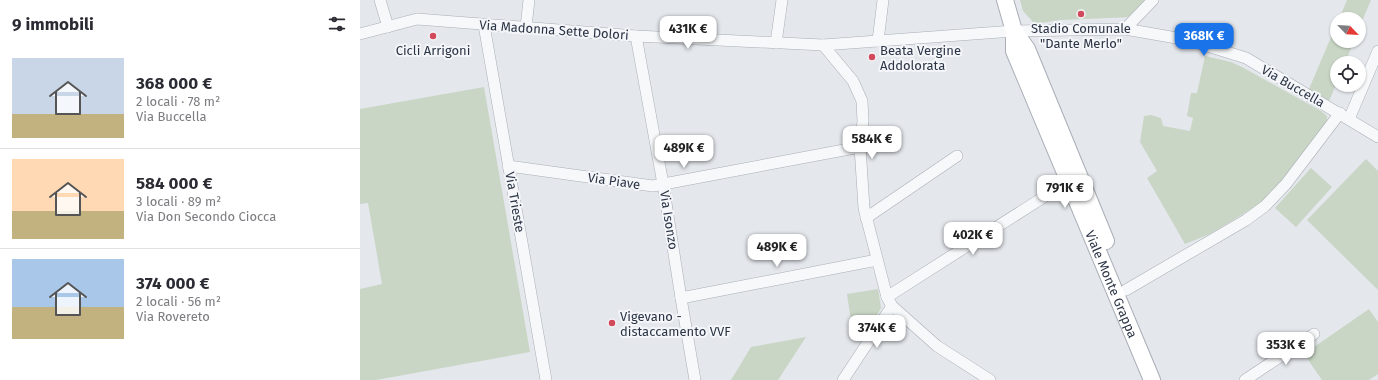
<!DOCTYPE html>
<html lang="it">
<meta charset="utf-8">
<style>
:root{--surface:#fff;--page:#f7f7f7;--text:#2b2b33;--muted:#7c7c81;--line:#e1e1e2;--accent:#1a73e8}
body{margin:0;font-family:"Fira Sans",sans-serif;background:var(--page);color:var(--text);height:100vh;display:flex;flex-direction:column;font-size:15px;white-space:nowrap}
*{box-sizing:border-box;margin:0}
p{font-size:13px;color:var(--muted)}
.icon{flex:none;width:22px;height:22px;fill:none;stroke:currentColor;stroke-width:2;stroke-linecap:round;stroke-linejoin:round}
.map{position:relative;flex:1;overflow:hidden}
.details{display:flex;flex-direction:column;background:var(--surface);width:360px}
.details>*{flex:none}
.needle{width:26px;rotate:115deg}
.controls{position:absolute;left:970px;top:12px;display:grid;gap:8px}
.controls a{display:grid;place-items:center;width:36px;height:36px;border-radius:50%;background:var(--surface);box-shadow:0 1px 3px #0004;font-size:20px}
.price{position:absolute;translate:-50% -34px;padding:0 9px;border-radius:8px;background:#fff;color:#222;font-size:13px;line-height:26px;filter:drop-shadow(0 1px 2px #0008)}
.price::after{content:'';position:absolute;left:50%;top:24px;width:12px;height:9px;margin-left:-6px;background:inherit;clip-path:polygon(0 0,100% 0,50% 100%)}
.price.active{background:var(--accent);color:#fff}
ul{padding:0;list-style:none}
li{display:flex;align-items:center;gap:12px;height:100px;padding:0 12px}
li+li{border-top:1px solid var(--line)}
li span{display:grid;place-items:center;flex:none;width:112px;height:80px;border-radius:0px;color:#555}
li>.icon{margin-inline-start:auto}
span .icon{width:48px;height:48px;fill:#fffc;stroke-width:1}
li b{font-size:17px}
h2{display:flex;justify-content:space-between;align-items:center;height:48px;padding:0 12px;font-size:17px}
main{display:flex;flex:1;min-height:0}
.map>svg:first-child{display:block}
</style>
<main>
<section class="details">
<h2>9 immobili<svg class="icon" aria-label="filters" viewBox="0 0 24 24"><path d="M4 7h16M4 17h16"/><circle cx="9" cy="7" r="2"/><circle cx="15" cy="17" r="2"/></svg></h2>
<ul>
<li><span style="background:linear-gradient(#c9d6e8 70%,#c2b280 0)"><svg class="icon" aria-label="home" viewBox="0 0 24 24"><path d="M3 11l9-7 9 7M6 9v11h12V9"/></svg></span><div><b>368 000 €</b><p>2 locali · 78 m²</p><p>Via Buccella</p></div></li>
<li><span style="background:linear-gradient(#ffd9b3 65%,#c2b280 0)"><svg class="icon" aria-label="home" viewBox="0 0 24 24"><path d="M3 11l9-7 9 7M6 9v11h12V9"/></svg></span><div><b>584 000 €</b><p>3 locali · 89 m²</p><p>Via Don Secondo Ciocca</p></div></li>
<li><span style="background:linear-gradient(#a9c7e8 60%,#c2b280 0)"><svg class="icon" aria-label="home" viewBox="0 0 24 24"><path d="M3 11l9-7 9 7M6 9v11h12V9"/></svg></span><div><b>374 000 €</b><p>2 locali · 56 m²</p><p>Via Rovereto</p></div></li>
</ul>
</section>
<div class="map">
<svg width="1018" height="380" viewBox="0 0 1018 380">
<rect width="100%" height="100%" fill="#e4e7ec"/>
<!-- green -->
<g fill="#c9d6c5">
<polygon points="660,0 787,0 773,17 700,20 675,24 663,11"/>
<polygon points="987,0 1011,0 999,28 999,19 979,19"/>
<polygon points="977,23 977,41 994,41 985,63 977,63 977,82 969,101 949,89"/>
<polygon points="845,56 871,62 882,67 961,111 967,116 967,121 963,129 933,169 898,205 850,234 825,244 787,178 797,171 780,142 784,116 791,115 801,118 803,126 830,131 833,118 827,116 831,93 837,93"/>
<polygon points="124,87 170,352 16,380 0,380 0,289 22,284 8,203 0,204 0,109"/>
<polygon points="1006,159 1018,171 1018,290 947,220"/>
<polygon points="951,168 972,187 936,227 915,208"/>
<polygon points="518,289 521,308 511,325 492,328 487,294"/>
<polygon points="1009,309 1018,322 1018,374 1009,380 962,380 944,354"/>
<polygon points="446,337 418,380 371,380 391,347"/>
</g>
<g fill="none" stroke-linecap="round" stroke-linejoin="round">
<!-- street casing -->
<g stroke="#a9aeb7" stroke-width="12">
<g id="street">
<polyline points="20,0 28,27"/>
<polyline points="124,25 186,380"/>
<polyline points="166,27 169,0"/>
<polyline points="765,29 793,0"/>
<polyline points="0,34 57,19 276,36 463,45 654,31 765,29 828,40 886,58 1018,137"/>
<polyline points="276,36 303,184 321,298 335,380"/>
<polyline points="518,41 523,0"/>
<polyline points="416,43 422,0"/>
<polyline points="463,45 493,81 502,101 503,121 500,147 504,208 527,297 532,306 577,346 630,380"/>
<polyline points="989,119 1018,51"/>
<polyline points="148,166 293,186 500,147"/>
<polyline points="506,218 597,156"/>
<polyline points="766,290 886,220 905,206 926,184 980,113"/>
<polyline points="527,297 687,195"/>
<polyline points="321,298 517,260"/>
<polyline points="483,380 532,306"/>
<polyline points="885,380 954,334"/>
</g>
</g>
<!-- secondary casing -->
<g stroke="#a9aeb7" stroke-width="18">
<g id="secondary">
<path id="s1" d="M645,0L654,31V51L792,380"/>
<polyline points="654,31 667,49 746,241"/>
</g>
</g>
<!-- street -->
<use href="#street" stroke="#f7f8fa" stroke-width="11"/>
<!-- secondary -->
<use href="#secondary" stroke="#fff" stroke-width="16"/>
</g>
<!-- markers -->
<g fill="#d1495b" stroke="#f4f6f9" stroke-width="1.5">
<circle cx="721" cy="14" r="4"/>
<circle cx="73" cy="36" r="4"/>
<circle cx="512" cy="57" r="4"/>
<circle cx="252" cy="323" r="4"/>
</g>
<g text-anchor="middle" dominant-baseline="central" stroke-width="4" stroke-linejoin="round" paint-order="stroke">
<!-- poi labels -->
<g font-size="13" fill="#2b3445" stroke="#f4f6f9">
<text x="721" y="28">Stadio Comunale<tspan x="721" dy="15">"Dante Merlo"</tspan></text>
<text x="73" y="50">Cicli Arrigoni</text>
<text x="520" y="50" text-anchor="start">Beata Vergine<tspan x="520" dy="15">Addolorata</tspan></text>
<text x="260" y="316" text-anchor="start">Vigevano -<tspan x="260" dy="15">distaccamento VVF</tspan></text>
</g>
<!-- street labels -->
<g font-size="13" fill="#2b3445" stroke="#f4f6f9">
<text transform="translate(194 30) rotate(4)">Via Madonna Sette Dolori</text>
<text transform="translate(933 86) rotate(30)">Via Buccella</text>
<text transform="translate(254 181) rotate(8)">Via Piave</text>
<text transform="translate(155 202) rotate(80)">Via Trieste</text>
<text transform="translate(309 220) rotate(81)">Via Isonzo</text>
<text stroke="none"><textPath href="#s1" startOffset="305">Viale Monte Grappa</textPath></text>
</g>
</g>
</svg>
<div class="controls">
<a><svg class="needle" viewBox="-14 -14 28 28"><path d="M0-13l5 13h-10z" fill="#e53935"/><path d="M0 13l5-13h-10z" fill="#7c7c81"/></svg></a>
<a><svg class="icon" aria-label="locate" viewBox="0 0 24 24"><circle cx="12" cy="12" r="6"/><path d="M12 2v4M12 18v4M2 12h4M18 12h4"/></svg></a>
</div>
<b class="price" style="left:328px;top:50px">431K €</b>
<b class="price active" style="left:844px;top:57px">368K €</b>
<b class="price" style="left:512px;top:160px">584K €</b>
<b class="price" style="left:324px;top:169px">489K €</b>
<b class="price" style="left:705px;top:209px">791K €</b>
<b class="price" style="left:613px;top:256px">402K €</b>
<b class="price" style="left:417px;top:268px">489K €</b>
<b class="price" style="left:517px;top:349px">374K €</b>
<b class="price" style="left:926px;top:366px">353K €</b>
</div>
</main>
